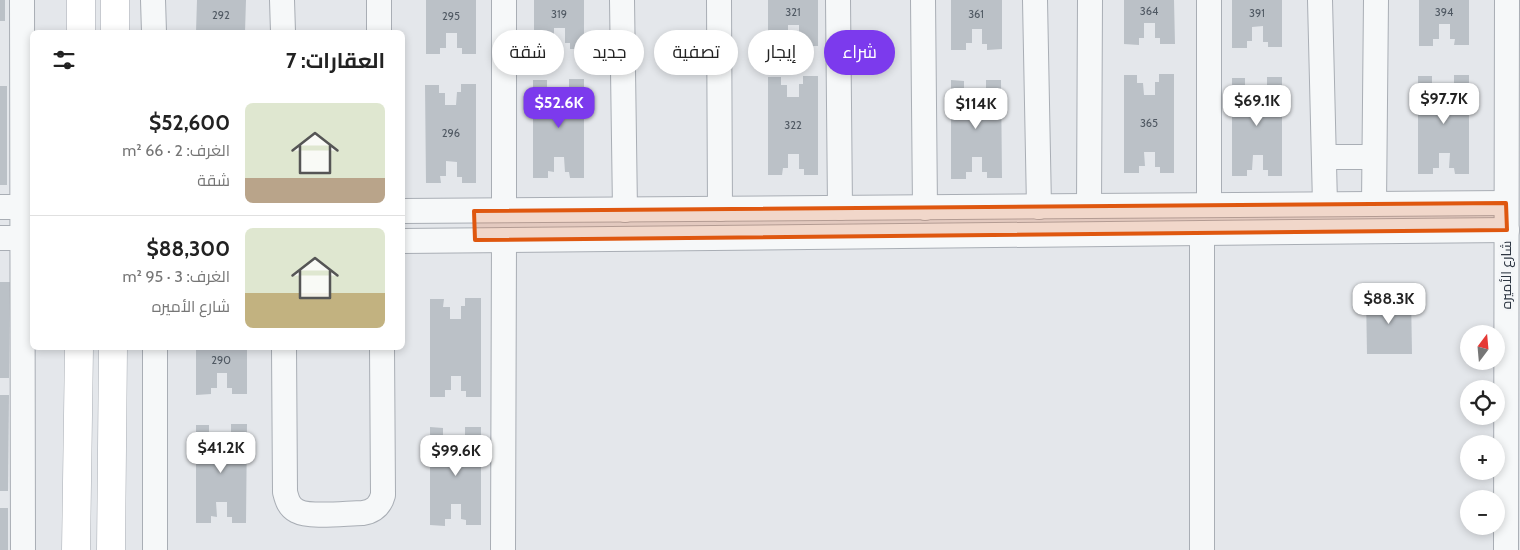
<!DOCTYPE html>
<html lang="ar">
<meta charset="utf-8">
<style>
:root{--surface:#fff;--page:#f2f2f2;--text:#222;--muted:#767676;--line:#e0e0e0;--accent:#7c3aed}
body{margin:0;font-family:Cabin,Cairo,sans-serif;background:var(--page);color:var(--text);direction:rtl;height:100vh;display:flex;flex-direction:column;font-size:19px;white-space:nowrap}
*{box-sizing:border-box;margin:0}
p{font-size:16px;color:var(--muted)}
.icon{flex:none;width:28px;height:28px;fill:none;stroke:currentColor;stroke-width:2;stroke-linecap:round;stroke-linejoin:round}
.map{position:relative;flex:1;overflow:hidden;direction:ltr}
.drawer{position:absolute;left:30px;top:30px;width:375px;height:320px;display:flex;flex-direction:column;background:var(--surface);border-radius:8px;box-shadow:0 2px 8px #0003;direction:rtl}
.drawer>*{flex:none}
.guide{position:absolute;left:420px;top:30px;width:475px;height:45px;direction:rtl;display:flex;gap:10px}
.needle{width:32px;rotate:16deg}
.controls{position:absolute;left:1460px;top:325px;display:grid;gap:10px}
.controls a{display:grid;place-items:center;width:45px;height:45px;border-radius:50%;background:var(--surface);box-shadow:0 2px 8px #0003;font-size:25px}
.price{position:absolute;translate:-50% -42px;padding:0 11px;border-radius:10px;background:#fff;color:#222;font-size:16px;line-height:32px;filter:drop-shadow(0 1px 2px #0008)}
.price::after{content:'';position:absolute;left:50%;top:30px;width:15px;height:11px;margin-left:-8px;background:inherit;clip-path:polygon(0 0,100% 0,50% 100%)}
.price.active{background:var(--accent);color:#fff}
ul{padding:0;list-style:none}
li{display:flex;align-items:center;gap:15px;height:125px;padding:0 20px}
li+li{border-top:1px solid var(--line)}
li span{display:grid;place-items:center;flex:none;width:140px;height:100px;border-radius:8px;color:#555}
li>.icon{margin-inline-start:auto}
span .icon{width:60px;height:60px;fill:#fffc;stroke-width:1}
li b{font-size:21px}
h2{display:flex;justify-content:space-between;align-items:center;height:60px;padding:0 20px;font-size:21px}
.pill{padding:0 18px;border-radius:22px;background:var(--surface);box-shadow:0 2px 8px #0003;font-size:18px;line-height:45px}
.pill.active{background:var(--accent);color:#fff}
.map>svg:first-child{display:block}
</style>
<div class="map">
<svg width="1520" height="550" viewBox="0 0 1520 550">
<rect width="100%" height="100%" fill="#e4e7eb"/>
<!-- building -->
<g fill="#bbc1c7">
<rect x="0" y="0" width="5" height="21"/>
<polygon points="197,0 246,0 245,32 217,30 217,32 196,32"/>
<polygon points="426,0 476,0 476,54 462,54 462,48 457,48 457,33 446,33 446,48 440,48 440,54 426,54"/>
<polygon points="534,0 584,0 584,49 570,49 570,43 565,43 565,28 554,28 554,43 548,43 548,49 534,50"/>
<polygon points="768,0 818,0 818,46 804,46 804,40 799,40 799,25 788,25 788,40 782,40 783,46 768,46"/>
<polygon points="951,0 1002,0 1002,49 987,50 987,44 982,44 982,29 972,29 972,43 966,43 966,50 951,50"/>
<polygon points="1124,0 1174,0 1175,44 1160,44 1160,38 1155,38 1155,23 1144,23 1144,38 1139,38 1139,45 1124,44"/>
<polygon points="1232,0 1282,0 1282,47 1268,47 1268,42 1263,42 1263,26 1252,27 1252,41 1247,41 1247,48 1232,48"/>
<polygon points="1419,0 1469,0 1469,45 1454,45 1455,39 1450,39 1450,24 1439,24 1439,39 1433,39 1433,46 1419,46"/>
<polygon points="1159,74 1174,74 1174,173 1160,173 1160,167 1155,167 1155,152 1144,152 1145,166 1139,166 1139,173 1124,173 1124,75 1137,75 1137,83 1143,83 1144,95 1155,95 1155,82 1159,82"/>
<polygon points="1454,75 1469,75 1469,174 1455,174 1454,168 1449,168 1450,153 1439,153 1439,168 1433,168 1433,174 1418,174 1418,76 1432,76 1432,84 1438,84 1438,96 1449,97 1449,84 1454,84"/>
<polygon points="803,76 818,76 818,175 804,175 804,169 799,169 799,154 788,154 788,168 783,168 782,175 768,175 768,77 781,77 781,85 787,85 787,97 799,97 799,84 803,84"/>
<polygon points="1267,77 1282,77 1282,176 1268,176 1268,170 1263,170 1263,155 1253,155 1252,170 1247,170 1247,176 1232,176 1232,78 1245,78 1245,86 1252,86 1252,98 1263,98 1263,86 1267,86"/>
<polygon points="569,79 584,79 584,178 570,178 569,172 565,172 564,157 554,157 554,172 548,171 548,178 533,178 533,80 547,80 547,88 553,88 553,100 564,100 564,88 569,88"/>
<polygon points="951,80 964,81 964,89 971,89 971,101 982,101 982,88 986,88 986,80 1001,80 1002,178 987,178 987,172 982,172 982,157 972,157 972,172 966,172 966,179 951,179"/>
<polygon points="461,84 476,84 476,183 462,183 462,177 457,177 457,162 446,161 446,176 440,176 441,183 426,183 425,85 439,85 439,93 445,93 445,105 456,105 457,92 461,92"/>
<rect x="0" y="86" width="7" height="99"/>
<polygon points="0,282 10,282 9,378 0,378"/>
<polygon points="1366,295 1411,295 1412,354 1367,354"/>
<polygon points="465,298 481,298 481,397 466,397 466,391 461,391 461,376 451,376 451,390 445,390 445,397 430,397 430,299 444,299 443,307 450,307 450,319 461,319 461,306 465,306"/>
<polygon points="196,348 247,348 247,394 232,394 232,388 227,388 227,373 217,373 217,388 211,388 211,394 196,395"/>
<polygon points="0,395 9,395 8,491 0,491"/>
<polygon points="231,424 247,424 246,523 232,523 232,517 227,517 227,502 216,502 217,517 211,516 211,523 196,523 196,425 209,425 209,433 216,433 216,445 227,445 227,433 231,433"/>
<polygon points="430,427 443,428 443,436 450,435 450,448 461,448 461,435 465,435 465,427 481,427 481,525 466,525 466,520 461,519 461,504 451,504 451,519 445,519 445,526 430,525"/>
<rect x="0" y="508" width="8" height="42"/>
</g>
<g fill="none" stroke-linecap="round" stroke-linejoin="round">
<!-- street casing -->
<g stroke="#a9aeb5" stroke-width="26">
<g id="street">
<polyline points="22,0 23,550"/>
<polyline points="153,0 154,32"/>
<polyline points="282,0 283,32"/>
<polyline points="379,0 379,32"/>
<polyline points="622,0 625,210"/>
<polyline points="719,0 720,209"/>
<polyline points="838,0 840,208"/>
<polyline points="923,0 925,208"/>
<polyline points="1035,0 1039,207"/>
<polyline points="1209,0 1209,205"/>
<polyline points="1320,0 1325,204"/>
<polyline points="1324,157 1374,157"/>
<polyline points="1374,204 1376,0"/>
<polyline points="1089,206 1090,0"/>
<polyline points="0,207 32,207"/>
<polyline points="504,210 504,0"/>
<polyline points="402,211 1506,203"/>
<polyline points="1202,233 1202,550"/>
<polyline points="0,238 32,238"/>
<polyline points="402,241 1507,230"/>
<polyline points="155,348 155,550"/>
<path d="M284,348L285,492C287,500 289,507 297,511C310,518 347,513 363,513C374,511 380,506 383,495L382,348"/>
<polyline points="503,550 504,240"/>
<polyline points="1506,550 1507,0"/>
</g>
</g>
<!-- secondary casing -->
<g stroke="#a9aeb5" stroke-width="29">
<g id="secondary">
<polyline points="81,32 81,0"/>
<polyline points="115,32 115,0"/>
<polyline points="76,550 79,348"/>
<polyline points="111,550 113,348"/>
</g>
</g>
<!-- street -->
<use href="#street" stroke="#f6f8f9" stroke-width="24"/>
<!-- secondary -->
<use href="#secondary" stroke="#fff" stroke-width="28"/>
</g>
<!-- marked area -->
<path fill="#df570f" fill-opacity="0.2" stroke="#df570f" stroke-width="4" stroke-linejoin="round" d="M1506,203L1507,230L475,240L474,211Z"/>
<g text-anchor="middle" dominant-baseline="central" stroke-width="5" stroke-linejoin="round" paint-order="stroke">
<!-- number labels -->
<g font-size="11" fill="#505963">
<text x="1149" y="11">364</text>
<text x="793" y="12">321</text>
<text x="1444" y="12">394</text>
<text x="1257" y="13">391</text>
<text x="559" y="14">319</text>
<text x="976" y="14">361</text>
<text x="221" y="15">292</text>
<text x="451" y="16">295</text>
<text x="1149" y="123">365</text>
<text x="793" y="125">322</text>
<text x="451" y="133">296</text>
<text x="221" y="360">290</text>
</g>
<!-- street labels -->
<g font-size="14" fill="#2d3642" stroke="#f4f6f8">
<text transform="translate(1506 275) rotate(-90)">شارع الأميره</text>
</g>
</g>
</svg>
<div class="controls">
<a><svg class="needle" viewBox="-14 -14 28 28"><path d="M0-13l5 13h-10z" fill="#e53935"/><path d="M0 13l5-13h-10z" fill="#767676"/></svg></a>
<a><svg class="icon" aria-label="locate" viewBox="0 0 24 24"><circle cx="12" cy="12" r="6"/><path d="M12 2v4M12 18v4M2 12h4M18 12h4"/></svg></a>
<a>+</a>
<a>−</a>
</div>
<b class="price" style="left:1444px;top:125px">$97.7K</b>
<b class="price" style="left:1257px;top:127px">$69.1K</b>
<b class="price active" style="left:559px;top:129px">$52.6K</b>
<b class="price" style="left:976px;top:130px">$114K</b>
<b class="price" style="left:1389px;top:325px">$88.3K</b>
<b class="price" style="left:221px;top:474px">$41.2K</b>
<b class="price" style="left:456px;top:477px">$99.6K</b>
<div class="guide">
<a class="pill active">شراء</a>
<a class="pill">إيجار</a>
<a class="pill">تصفية</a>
<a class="pill">جديد</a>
<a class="pill">شقة</a>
</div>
<section class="drawer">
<h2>العقارات: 7<svg class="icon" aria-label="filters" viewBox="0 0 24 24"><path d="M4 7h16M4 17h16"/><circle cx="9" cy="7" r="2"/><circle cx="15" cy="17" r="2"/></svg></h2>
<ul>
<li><span style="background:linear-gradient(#dfe7d0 75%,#b9a48a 0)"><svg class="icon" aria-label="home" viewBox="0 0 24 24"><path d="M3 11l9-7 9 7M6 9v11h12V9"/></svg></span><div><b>$52,600</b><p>الغرف: 2 · 66 m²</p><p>شقة</p></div></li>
<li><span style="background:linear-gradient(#dfe7d0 65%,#c2b280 0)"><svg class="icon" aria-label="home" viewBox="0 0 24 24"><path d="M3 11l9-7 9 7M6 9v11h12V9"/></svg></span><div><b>$88,300</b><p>الغرف: 3 · 95 m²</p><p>شارع الأميره</p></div></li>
</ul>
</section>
</div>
